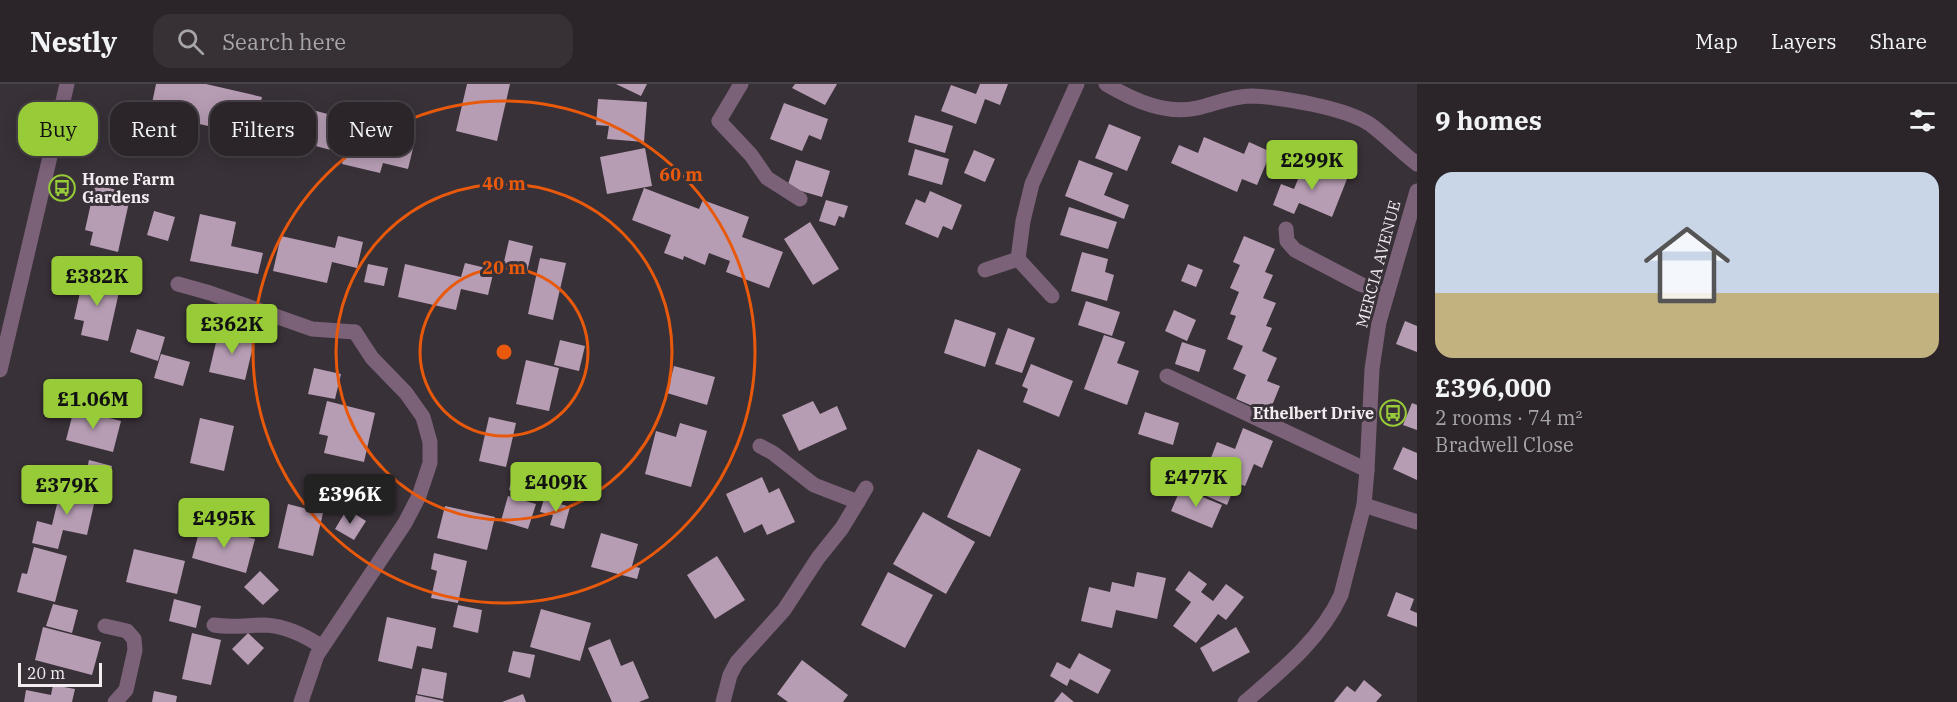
<!DOCTYPE html>
<meta charset="utf-8">
<style>
:root{--surface:#2b252a;--page:#373136;--text:#f1f3f6;--muted:#a6a5a8;--line:#474247;--accent:#97cc38}
body{margin:0;font-family:"IBM Plex Serif",serif;background:var(--page);color:var(--text);height:100vh;display:flex;flex-direction:column;font-size:22px;white-space:nowrap}
*{box-sizing:border-box;margin:0}
p{font-size:20px;color:var(--muted)}
.icon{flex:none;width:33px;height:33px;fill:none;stroke:currentColor;stroke-width:2;stroke-linecap:round;stroke-linejoin:round}
.map{position:relative;flex:1;overflow:hidden}
.sheet{display:flex;flex-direction:column;background:var(--surface);width:540px}
.sheet>*{flex:none}
.hud{position:absolute;left:18px;top:18px;width:570px;height:54px;display:flex;gap:12px}
.scale{position:absolute;left:18px;bottom:15px;width:84px;box-sizing:border-box;padding-left:6px;border:3px solid #f3edf2;border-top:0;font-size:16px;line-height:21px;white-space:nowrap;color:#f3edf2;-webkit-text-stroke:4px #393138;paint-order:stroke}
.price{position:absolute;translate:-50% -51px;padding:0 14px;border-radius:6px;background:var(--accent);color:#111;font-size:20px;line-height:39px;filter:drop-shadow(0 2px 3px #0008)}
.price::after{content:'';position:absolute;left:50%;top:36px;width:18px;height:14px;margin-left:-9px;background:inherit;clip-path:polygon(0 0,100% 0,50% 100%)}
.price.on{background:#222;color:#fff}
ul{padding:0;list-style:none}
li{display:grid;align-content:center;gap:12px;height:318px;padding:0 18px}
li+li{border-top:2px solid var(--line)}
li span{display:grid;place-items:center;height:186px;border-radius:18px;color:#555}
li>.icon{margin-inline-start:auto}
span .icon{width:108px;height:108px;fill:#fffc;stroke-width:1}
li b{font-size:26px}
h2{display:flex;justify-content:space-between;align-items:center;height:72px;padding:0 18px;font-size:26px}
.tag{padding:0 21px;border-radius:18px;background:var(--surface);box-shadow:0 3px 15px #0003,0 0 0 2px var(--line);font-size:21px;line-height:54px}
.tag.on{background:var(--accent);color:#111}
header{display:flex;align-items:center;gap:36px;box-sizing:border-box;height:84px;padding:0 30px;background:var(--surface);border-bottom:2px solid var(--line)}
header strong{font-size:28px}
nav{display:flex;gap:33px;margin-inline-start:auto;font-size:21px}
.search{width:420px;height:54px;background:var(--page);display:flex;align-items:center;gap:15px;box-sizing:border-box;padding:0 21px;border-radius:18px;color:var(--muted);font-size:22px}
main{display:flex;flex:1;min-height:0}
.map>svg:first-child{display:block}
</style>
<header>
<strong>Nestly</strong>
<div class="search"><svg class="icon" aria-label="search" viewBox="0 0 24 24"><circle cx="10" cy="10" r="6"/><path d="M15 15l6 6"/></svg>Search here</div>
<nav><a>Map</a><a>Layers</a><a>Share</a></nav>
</header>
<main>
<div class="map">
<svg width="1417" height="618" viewBox="0 0 1417 618">
<rect width="100%" height="100%" fill="#393138"/>
<!-- building -->
<g fill="#b79db4">
<polygon points="156,0 206,0 262,13 253,52 150,29"/>
<polygon points="467,0 510,0 497,57 456,47"/>
<polygon points="616,0 647,0 641,12"/>
<polygon points="795,0 837,0 825,21 792,4"/>
<polygon points="980,0 1008,0 1000,21 985,15 976,40 941,27 951,1 976,10"/>
<polygon points="598,15 647,18 644,58 607,55 609,42 596,41"/>
<polygon points="784,19 828,35 821,56 809,51 802,67 770,55"/>
<polygon points="298,22 346,35 338,68 297,57 295,67 279,63 286,39 293,41"/>
<polygon points="915,31 953,42 945,69 908,58"/>
<polygon points="1109,40 1141,53 1127,87 1095,74"/>
<polygon points="370,41 416,52 408,85 383,79 380,89 342,80 349,52 366,56"/>
<polygon points="1204,53 1244,70 1249,58 1271,68 1257,101 1242,95 1237,108 1171,79 1179,61 1198,69"/>
<polygon points="645,64 652,102 607,110 600,73"/>
<polygon points="915,65 949,75 942,101 908,91"/>
<polygon points="974,66 995,75 985,98 964,89"/>
<polygon points="796,76 830,87 822,113 787,103"/>
<polygon points="1079,76 1113,89 1104,111 1129,121 1124,135 1065,112"/>
<polygon points="1305,78 1347,95 1332,133 1299,119 1294,130 1273,121 1281,100 1294,105"/>
<polygon points="95,101 131,109 118,168 90,161 93,148 85,146"/>
<polygon points="644,104 699,125 703,116 749,133 742,153 783,168 769,204 726,188 730,177 709,169 705,181 684,172 683,176 664,169 671,151 632,136"/>
<polygon points="930,107 962,121 952,146 943,142 938,154 905,140 916,115 925,119"/>
<polygon points="826,116 848,122 844,134 839,132 835,142 819,137"/>
<polygon points="1069,123 1117,138 1108,165 1060,151"/>
<polygon points="154,127 175,133 168,157 147,151"/>
<polygon points="200,130 236,138 231,162 263,169 258,190 190,177"/>
<polygon points="810,138 839,185 813,201 784,155"/>
<polygon points="281,152 335,164 338,152 363,158 357,184 332,178 327,199 273,187"/>
<polygon points="1244,152 1275,165 1265,188 1273,191 1263,214 1276,219 1266,242 1272,244 1262,267 1277,274 1267,297 1280,302 1269,329 1236,315 1246,291 1233,285 1243,262 1227,255 1236,232 1230,230 1239,208 1230,204 1240,181 1233,178"/>
<polygon points="509,156 533,162 527,188 503,182"/>
<polygon points="1082,168 1108,175 1105,188 1114,191 1107,217 1071,207"/>
<polygon points="540,174 566,179 553,236 528,230"/>
<polygon points="465,179 494,186 488,211 461,205 456,226 398,213 405,180 461,193"/>
<polygon points="368,180 388,184 384,202 364,198"/>
<polygon points="1188,180 1203,186 1196,203 1181,197"/>
<polygon points="84,191 121,199 108,257 81,251 84,237 74,235"/>
<polygon points="1086,217 1120,228 1112,252 1078,241"/>
<polygon points="1174,226 1196,236 1187,257 1165,247"/>
<polygon points="955,235 996,249 985,283 944,269"/>
<polygon points="1405,237 1417,242 1417,268 1396,260"/>
<polygon points="1008,244 1035,254 1022,289 995,280"/>
<polygon points="137,245 165,253 158,277 130,268"/>
<polygon points="219,246 255,254 245,296 209,288"/>
<polygon points="1104,251 1125,258 1117,279 1139,287 1127,321 1084,305"/>
<polygon points="560,256 585,262 579,287 554,281"/>
<polygon points="1182,258 1206,266 1199,288 1175,280"/>
<polygon points="161,270 190,278 183,302 154,294"/>
<polygon points="526,276 559,284 549,327 516,320"/>
<polygon points="1031,280 1073,297 1059,333 1023,318 1028,305 1022,302"/>
<polygon points="674,282 715,293 707,321 667,309"/>
<polygon points="314,284 341,290 335,315 308,310"/>
<polygon points="327,317 375,329 364,378 324,369 328,352 319,350"/>
<polygon points="813,317 820,330 837,322 847,345 799,367 782,331"/>
<polygon points="1412,319 1417,321 1417,346 1403,341"/>
<polygon points="74,325 121,337 113,368 66,356"/>
<polygon points="1145,328 1179,339 1173,361 1138,350"/>
<polygon points="489,333 516,339 506,383 479,377"/>
<polygon points="200,334 234,342 224,387 190,379"/>
<polygon points="680,339 707,347 691,403 645,390 656,347 676,353"/>
<polygon points="1243,344 1273,357 1262,384 1254,380 1245,402 1236,399 1227,421 1186,403 1198,374 1209,379 1217,358 1235,365"/>
<polygon points="1403,363 1417,369 1417,396 1393,385"/>
<polygon points="978,365 1021,385 990,453 947,433"/>
<polygon points="89,376 112,382 107,403 84,397"/>
<polygon points="515,382 540,388 534,412 509,406"/>
<polygon points="762,393 769,409 779,404 795,438 767,451 762,440 744,449 726,410"/>
<polygon points="62,399 97,407 87,451 63,446 58,465 32,459 37,437 52,441"/>
<polygon points="1181,404 1222,421 1212,444 1171,427"/>
<polygon points="508,412 536,420 528,445 501,437"/>
<polygon points="544,415 570,423 564,445 550,441 553,431 540,428"/>
<polygon points="288,420 323,429 313,472 278,464"/>
<polygon points="445,422 495,433 487,466 437,454"/>
<polygon points="347,425 366,437 354,456 335,445"/>
<polygon points="923,428 975,458 946,510 893,480"/>
<polygon points="201,441 255,455 246,489 192,474"/>
<polygon points="601,449 638,460 632,482 640,484 637,495 591,483"/>
<polygon points="34,463 67,472 55,518 17,508 22,489 27,490"/>
<polygon points="134,465 185,477 177,510 126,498"/>
<polygon points="434,469 467,477 458,519 431,514 437,487 431,485"/>
<polygon points="717,472 745,516 715,535 687,491"/>
<polygon points="260,487 279,506 263,521 244,503"/>
<polygon points="1189,487 1207,500 1201,508 1213,517 1226,500 1244,513 1226,536 1218,530 1196,559 1173,542 1191,518 1175,506"/>
<polygon points="888,488 933,511 905,564 861,541"/>
<polygon points="1137,488 1166,494 1157,535 1116,526 1112,544 1081,537 1089,503 1110,508 1112,498 1134,503"/>
<polygon points="1396,508 1414,515 1410,526 1417,529 1417,543 1387,532"/>
<polygon points="174,515 201,522 196,544 169,537"/>
<polygon points="53,520 78,526 72,549 46,542"/>
<polygon points="458,521 482,526 478,549 453,543"/>
<polygon points="541,525 591,539 580,577 530,563"/>
<polygon points="387,533 436,544 432,565 417,562 412,585 378,577"/>
<polygon points="43,543 101,558 92,591 35,576"/>
<polygon points="1236,543 1250,568 1213,588 1200,564"/>
<polygon points="192,549 221,556 211,601 182,595"/>
<polygon points="248,549 264,564 248,581 232,565"/>
<polygon points="610,555 621,582 633,577 649,614 639,618 612,618 588,564"/>
<polygon points="513,567 535,571 530,594 508,588"/>
<polygon points="1079,569 1111,586 1098,610 1070,595 1067,602 1050,592 1057,578 1070,585"/>
<polygon points="802,576 848,611 843,618 788,618 777,610"/>
<polygon points="422,584 447,589 443,615 417,610"/>
<polygon points="1364,596 1382,611 1376,618 1334,618 1347,602 1355,608"/>
<polygon points="53,601 75,605 72,618 24,618 26,606 51,611"/>
<polygon points="154,607 177,612 176,618 152,618"/>
<polygon points="1062,608 1074,618 1054,618"/>
<polygon points="523,610 526,618 502,618"/>
<polygon points="416,611 444,617 443,618 415,618"/>
</g>
<g fill="none" stroke-linecap="round" stroke-linejoin="round">
<!-- service -->
<g stroke="#7b6278" stroke-width="15">
<polyline points="719,37 751,71 767,94 800,115"/>
<polyline points="1286,145 1287,157 1295,166 1360,200 1387,210"/>
<polyline points="178,200 210,209 312,245 355,248"/>
<polyline points="1167,292 1367,386"/>
<polyline points="760,362 773,369 814,401 858,418"/>
<path d="M214,541C232,544 248,541 265,541C285,542 306,552 322,563"/>
<polyline points="105,542 127,547 134,555 135,566 126,606 115,618"/>
</g>
<!-- minor -->
<g stroke="#7b6278" stroke-width="15">
<path d="M1106,0C1133,16 1165,31 1197,24C1215,20 1232,12 1251,12C1281,13 1347,24 1371,41C1387,53 1401,68 1417,80"/>
<polyline points="719,37 741,0"/>
<polyline points="985,186 1018,175"/>
<polyline points="1052,212 1018,175 1023,137 1032,100 1077,0"/>
<polyline points="1364,421 1417,438"/>
<polyline points="301,618 317,571 405,439 419,412 430,379 430,358 423,333 406,309 372,274 355,248"/>
<polyline points="723,618 730,591 737,578 784,526 818,474 842,444 866,404"/>
<path d="M1245,618C1281,587 1321,555 1341,511L1364,421L1367,386L1372,285L1379,238L1417,107"/>
</g>
<!-- tertiary -->
<polyline stroke="#7b6278" stroke-width="15" points="0,286 67,0"/>
</g>
<!-- distance rings -->
<g fill="none" stroke="#e8590c" stroke-width="3">
<circle cx="504" cy="268" r="84"/>
<circle cx="504" cy="268" r="168"/>
<circle cx="504" cy="268" r="251"/>
</g>
<!-- icons -->
<defs>
<g id="bus-ring" transform="scale(1.35)"><circle r="9.5" fill="#393138" stroke="#97cc38" stroke-width="1.5"/><path d="M-5-6H5V4H4V6H2V4H-2V6H-4V4H-5ZM-3.5-4V0h7V-4ZM-3.5 1.2v1.5H-2V1.2ZM2 1.2v1.5H3.5V1.2Z" fill="#97cc38"/></g>
</defs>
<g fill-rule="evenodd">
<use href="#bus-ring" x="62" y="104"/>
<use href="#bus-ring" x="1393" y="329"/>
</g>
<g text-anchor="middle" dominant-baseline="central" stroke-width="6" stroke-linejoin="round" paint-order="stroke">
<!-- poi labels -->
<g font-size="16" font-weight="bold" fill="#f3edf2" stroke="#393138" text-anchor="start">
<text x="82" y="95">Home Farm<tspan x="82" dy="18">Gardens</tspan></text>
<text x="1374" y="329" text-anchor="end">Ethelbert Drive</text>
</g>
<!-- street labels -->
<g font-size="16" fill="#f3edf2" stroke="#393138">
<text transform="translate(1378 180) rotate(-75)">MERCIA AVENUE</text>
</g>
</g>
<circle cx="504" cy="268" r="9" fill="#e8590c" stroke="#393138" stroke-width="3"/>
<g font-size="18" text-anchor="middle" font-weight="bold" fill="#e8590c" stroke="#393138" stroke-width="6" stroke-linejoin="round" paint-order="stroke">
<text x="681" y="97">60 m</text>
<text x="504" y="106">40 m</text>
<text x="504" y="190">20 m</text>
</g>
</svg>
<div class="scale">20 m</div>
<b class="price" style="left:1312px;top:107px">£299K</b>
<b class="price" style="left:97px;top:223px">£382K</b>
<b class="price" style="left:232px;top:271px">£362K</b>
<b class="price" style="left:93px;top:346px">£1.06M</b>
<b class="price" style="left:1196px;top:424px">£477K</b>
<b class="price" style="left:556px;top:429px">£409K</b>
<b class="price" style="left:67px;top:432px">£379K</b>
<b class="price on" style="left:350px;top:441px">£396K</b>
<b class="price" style="left:224px;top:465px">£495K</b>
<div class="hud">
<a class="tag on">Buy</a>
<a class="tag">Rent</a>
<a class="tag">Filters</a>
<a class="tag">New</a>
</div>
</div>
<section class="sheet">
<h2>9 homes<svg class="icon" aria-label="filters" viewBox="0 0 24 24"><path d="M4 7h16M4 17h16"/><circle cx="9" cy="7" r="2"/><circle cx="15" cy="17" r="2"/></svg></h2>
<ul>
<li><span style="background:linear-gradient(#c9d6e8 65%,#c2b280 0)"><svg class="icon" aria-label="home" viewBox="0 0 24 24"><path d="M3 11l9-7 9 7M6 9v11h12V9"/></svg></span><div><b>£396,000</b><p>2 rooms · 74 m²</p><p>Bradwell Close</p></div></li>
</ul>
</section>
</main>
